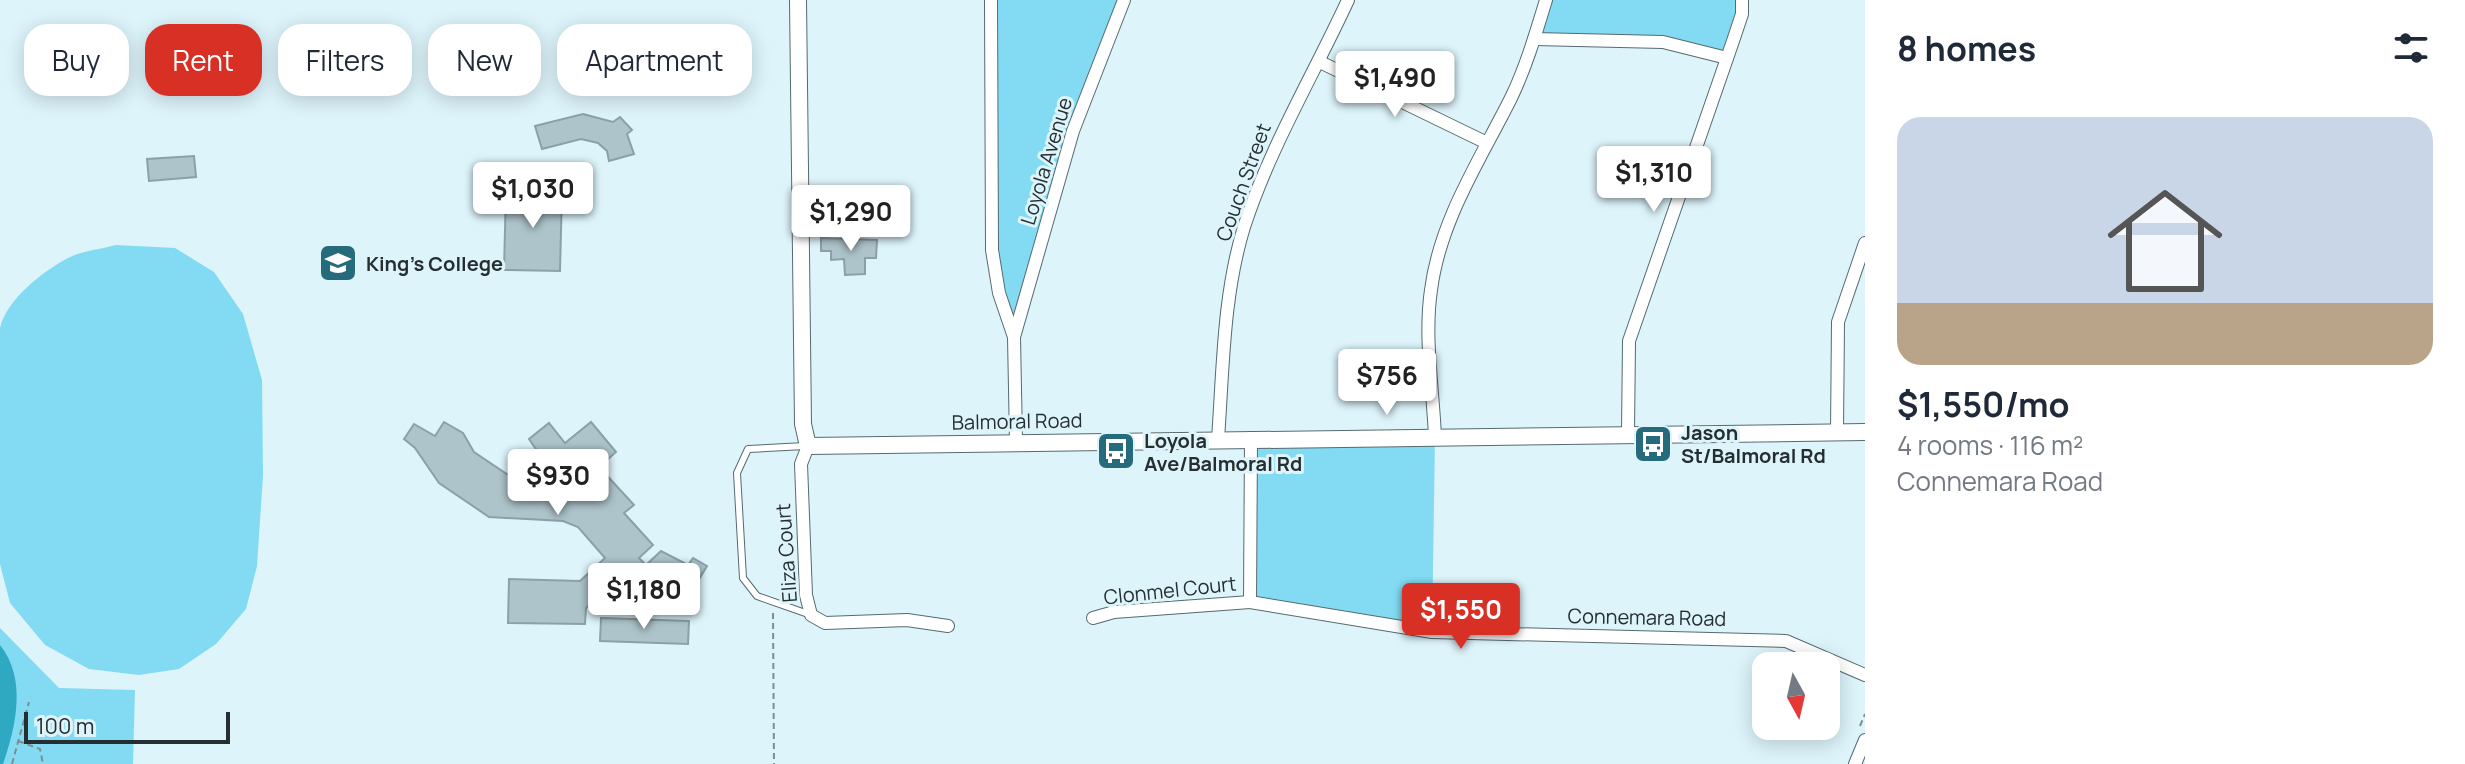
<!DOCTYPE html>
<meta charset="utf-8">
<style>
:root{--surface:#fff;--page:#f2f2f3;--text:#1f2937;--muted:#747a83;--accent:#d93025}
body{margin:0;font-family:Manrope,sans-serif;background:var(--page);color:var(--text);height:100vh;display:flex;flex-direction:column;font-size:30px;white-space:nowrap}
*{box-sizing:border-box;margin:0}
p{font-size:26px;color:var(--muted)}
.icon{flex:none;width:44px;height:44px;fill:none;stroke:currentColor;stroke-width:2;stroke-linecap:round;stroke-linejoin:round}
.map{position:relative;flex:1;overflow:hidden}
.drawer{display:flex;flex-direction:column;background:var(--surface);width:600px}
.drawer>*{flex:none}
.top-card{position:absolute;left:24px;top:24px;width:760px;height:72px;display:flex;gap:16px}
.needle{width:52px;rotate:172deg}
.buttons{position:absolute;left:1752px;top:652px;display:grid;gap:16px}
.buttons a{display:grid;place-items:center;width:88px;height:88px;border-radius:16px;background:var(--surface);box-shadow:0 4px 20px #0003;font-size:40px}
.scale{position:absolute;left:24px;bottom:20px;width:206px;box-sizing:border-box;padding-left:8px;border:4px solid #252e30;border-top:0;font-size:22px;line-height:28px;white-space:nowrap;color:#252e30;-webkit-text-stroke:6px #ddf4fb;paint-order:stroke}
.price{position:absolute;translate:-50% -68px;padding:0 18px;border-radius:8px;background:#fff;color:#222;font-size:26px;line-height:52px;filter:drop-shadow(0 2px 4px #0008)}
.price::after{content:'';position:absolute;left:50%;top:48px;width:24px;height:18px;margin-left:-12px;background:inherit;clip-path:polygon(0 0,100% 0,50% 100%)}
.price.selected{background:var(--accent);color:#fff}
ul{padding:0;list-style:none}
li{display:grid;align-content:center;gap:16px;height:424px;padding:0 32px}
li span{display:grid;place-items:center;height:248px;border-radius:24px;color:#555}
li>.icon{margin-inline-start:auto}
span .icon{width:144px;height:144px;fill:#fffc;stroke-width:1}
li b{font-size:34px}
h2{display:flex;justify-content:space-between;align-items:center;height:96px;padding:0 32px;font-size:34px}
.tag{padding:0 28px;border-radius:24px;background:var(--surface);box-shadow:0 4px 20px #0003;font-size:28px;line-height:72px}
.tag.selected{background:var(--accent);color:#fff}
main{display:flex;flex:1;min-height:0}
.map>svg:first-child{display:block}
</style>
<main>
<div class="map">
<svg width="1865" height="764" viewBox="0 0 1865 764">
<rect width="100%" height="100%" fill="#ddf4fb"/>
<!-- green -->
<g fill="#82dbf2">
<polygon points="991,0 1124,0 1073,131 1014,337 999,293"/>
<polygon points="1546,0 1742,0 1727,58 1663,42 1534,39"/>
<path d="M116,245L175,248L214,272L243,314L262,380L263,475L257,566L246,609L216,644L179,669L139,675L89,669L45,645L10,603L0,564V328C7,299 42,272 68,258C82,251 101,249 116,245Z"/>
<polygon points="1435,437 1432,632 1250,602 1251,438"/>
<polygon points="0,628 59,688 135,690 133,764 0,764"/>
</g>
<!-- water -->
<path fill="#2fa8c2" d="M0,645C27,679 16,726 3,764H0Z"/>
<!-- building -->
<g fill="#adc4ca" stroke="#8ba1a7" stroke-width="2">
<polygon points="583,114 613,122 620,117 632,130 627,134 634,154 609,161 607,151 598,143 581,139 542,149 535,126"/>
<polygon points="194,156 196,177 149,181 147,159"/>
<polygon points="506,190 562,191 560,271 504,270"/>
<polygon points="821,238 877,240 876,258 865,258 865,274 845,275 844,259 831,260 831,251 821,251"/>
<polygon points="444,422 463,433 474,452 511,477 538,479 530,468 542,458 529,439 549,423 565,443 591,422 616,452 599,467 634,505 624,513 653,545 639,558 646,565 661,551 688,565 693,558 707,566 686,601 644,591 648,581 642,574 627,570 586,608 585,624 508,623 509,579 580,581 605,558 578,527 563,521 489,517 439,483 415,448 404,439 414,424 435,436"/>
<polygon points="601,618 689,621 688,644 600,641"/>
</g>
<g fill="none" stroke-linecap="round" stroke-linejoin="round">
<!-- service casing -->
<g stroke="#566a6f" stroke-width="8">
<polyline id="service" points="805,446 748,449 737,473 743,578 757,596 811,615"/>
</g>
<!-- minor casing -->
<g stroke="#566a6f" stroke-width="14">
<g id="minor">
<polyline points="991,0 992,250 999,293 1014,337"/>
<polyline points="1534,39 1663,42 1727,58"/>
<polyline points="1320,62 1487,143"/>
<polyline points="1837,432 1838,322 1865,243"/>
<polyline points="1628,433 1629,341 1733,41 1742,14 1742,0"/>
<path d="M1435,437C1433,389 1424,337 1431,290C1440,220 1480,160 1511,98C1526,67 1536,33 1546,0"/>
<polyline points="1251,438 1250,602 1432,632 1786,641 1865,675"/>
<path d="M1218,439C1223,370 1223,295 1244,227C1270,147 1313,76 1348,0"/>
<polyline points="1016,441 1014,337 1073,131 1124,0"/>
<polyline points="808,446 801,464 806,595 811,615 825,623 907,620 948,626"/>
<polyline points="1093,618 1114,612 1250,602"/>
<polyline points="1855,764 1865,740"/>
</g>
</g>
<!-- tertiary casing -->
<g stroke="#566a6f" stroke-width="18">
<polyline id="tertiary" points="798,0 803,424 808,446 1865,432"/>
</g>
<!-- path -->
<g stroke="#7d8d91" stroke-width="2" stroke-dasharray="6 4" stroke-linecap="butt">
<polyline points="773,613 774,764"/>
<polyline points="1860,726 1865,714"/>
<polyline points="18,741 40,749 43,764"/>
<polyline points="12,764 29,702"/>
</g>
<!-- service -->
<use href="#service" stroke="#fff" stroke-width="6"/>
<!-- minor -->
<use href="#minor" stroke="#fff" stroke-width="12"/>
<!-- tertiary -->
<use href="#tertiary" stroke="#fff" stroke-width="16"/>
</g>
<!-- icons -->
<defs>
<g id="school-square" transform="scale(2)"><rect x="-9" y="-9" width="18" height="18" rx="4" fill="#266b7b" stroke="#ddf4fb"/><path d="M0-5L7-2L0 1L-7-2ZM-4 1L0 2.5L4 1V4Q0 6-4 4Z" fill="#fff"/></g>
<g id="bus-square" transform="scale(2)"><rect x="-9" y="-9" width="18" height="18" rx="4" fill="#266b7b" stroke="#ddf4fb"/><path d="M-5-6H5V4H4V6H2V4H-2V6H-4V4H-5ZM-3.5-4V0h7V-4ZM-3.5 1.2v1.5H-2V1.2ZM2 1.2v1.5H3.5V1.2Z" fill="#fff"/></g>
</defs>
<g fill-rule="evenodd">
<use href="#school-square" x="338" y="263"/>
<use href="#bus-square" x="1653" y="444"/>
<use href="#bus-square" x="1116" y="451"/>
</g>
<g text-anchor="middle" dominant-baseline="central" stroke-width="6" stroke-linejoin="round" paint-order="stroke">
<!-- street labels -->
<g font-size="20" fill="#252e30" stroke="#ddf4fb">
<text transform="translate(1046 161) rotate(-73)">Loyola Avenue</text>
<text transform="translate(1243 182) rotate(-70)">Couch Street</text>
<text transform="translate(1017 421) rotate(-1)">Balmoral Road</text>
<text transform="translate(786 553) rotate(-94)">Eliza Court</text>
<text transform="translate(1170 590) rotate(-6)">Clonmel Court</text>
<text transform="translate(1647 617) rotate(1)">Connemara Road</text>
</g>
<!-- poi labels -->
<g font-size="20" font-weight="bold" fill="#252e30" stroke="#ddf4fb" text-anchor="start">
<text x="366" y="263">King's College</text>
<text x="1681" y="432">Jason<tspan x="1681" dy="23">St/Balmoral Rd</tspan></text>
<text x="1144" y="440">Loyola<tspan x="1144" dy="23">Ave/Balmoral Rd</tspan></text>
</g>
</g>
</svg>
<div class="buttons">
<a><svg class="needle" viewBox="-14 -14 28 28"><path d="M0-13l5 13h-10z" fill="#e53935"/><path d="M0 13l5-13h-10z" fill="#747a83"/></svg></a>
</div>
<div class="scale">100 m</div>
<b class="price" style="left:1395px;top:119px">$1,490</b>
<b class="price" style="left:1654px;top:214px">$1,310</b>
<b class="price" style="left:533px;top:230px">$1,030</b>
<b class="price" style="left:851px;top:253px">$1,290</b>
<b class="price" style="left:1387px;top:417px">$756</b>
<b class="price" style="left:558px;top:517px">$930</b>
<b class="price" style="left:644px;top:631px">$1,180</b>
<b class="price selected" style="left:1461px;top:651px">$1,550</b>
<div class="top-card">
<a class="tag">Buy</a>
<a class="tag selected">Rent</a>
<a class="tag">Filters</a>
<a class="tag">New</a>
<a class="tag">Apartment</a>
</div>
</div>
<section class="drawer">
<h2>8 homes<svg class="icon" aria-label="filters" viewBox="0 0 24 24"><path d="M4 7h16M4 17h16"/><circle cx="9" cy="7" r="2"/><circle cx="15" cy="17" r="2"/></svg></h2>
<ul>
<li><span style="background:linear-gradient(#c9d6e8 75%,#b9a48a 0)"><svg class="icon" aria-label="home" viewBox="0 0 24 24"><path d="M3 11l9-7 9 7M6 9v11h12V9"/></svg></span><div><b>$1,550/mo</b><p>4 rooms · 116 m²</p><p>Connemara Road</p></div></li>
</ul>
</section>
</main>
